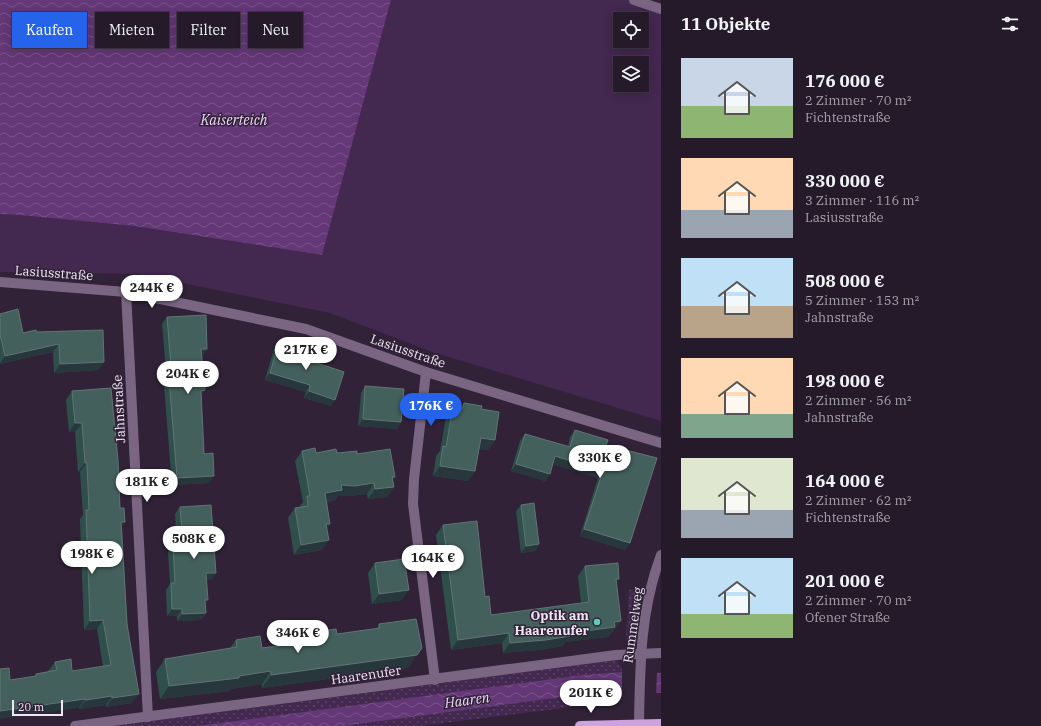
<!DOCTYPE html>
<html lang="de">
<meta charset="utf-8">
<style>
:root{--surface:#251a2a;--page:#2d2332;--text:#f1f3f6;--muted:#a3a1a8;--line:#423847;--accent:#2563eb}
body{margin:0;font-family:"IBM Plex Serif",serif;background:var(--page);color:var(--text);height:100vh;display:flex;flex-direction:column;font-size:15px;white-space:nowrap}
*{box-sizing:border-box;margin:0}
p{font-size:13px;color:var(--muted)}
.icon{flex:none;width:22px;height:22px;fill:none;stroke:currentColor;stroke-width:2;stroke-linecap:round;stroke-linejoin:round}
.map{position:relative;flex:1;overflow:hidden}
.panel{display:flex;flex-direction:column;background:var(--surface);width:380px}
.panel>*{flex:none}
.banner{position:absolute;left:12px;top:12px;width:380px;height:36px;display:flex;gap:8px}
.fabs{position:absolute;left:613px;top:12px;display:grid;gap:8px}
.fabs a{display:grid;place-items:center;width:36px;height:36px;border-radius:0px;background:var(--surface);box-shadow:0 2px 10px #0003,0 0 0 1px var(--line);font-size:20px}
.scale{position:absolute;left:12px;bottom:10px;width:51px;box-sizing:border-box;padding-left:4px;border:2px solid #efe6f4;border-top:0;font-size:11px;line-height:14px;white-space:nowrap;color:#efe6f4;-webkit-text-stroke:3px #312238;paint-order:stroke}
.price{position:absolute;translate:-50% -34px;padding:0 9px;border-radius:14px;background:#fff;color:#222;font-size:13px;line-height:26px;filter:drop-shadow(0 1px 2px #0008)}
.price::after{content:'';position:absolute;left:50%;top:24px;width:12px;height:9px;margin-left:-6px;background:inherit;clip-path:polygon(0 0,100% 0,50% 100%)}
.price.on{background:var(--accent);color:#fff}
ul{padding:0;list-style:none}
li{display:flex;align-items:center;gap:12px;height:100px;padding:0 20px}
li span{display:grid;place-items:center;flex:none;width:112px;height:80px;border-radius:0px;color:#555}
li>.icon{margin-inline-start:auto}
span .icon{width:48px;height:48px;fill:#fffc;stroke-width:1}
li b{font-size:17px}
h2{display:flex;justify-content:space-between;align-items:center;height:48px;padding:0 20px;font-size:17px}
.chip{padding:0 14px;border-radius:0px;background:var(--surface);box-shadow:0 2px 10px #0003,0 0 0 1px var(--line);font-size:14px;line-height:36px}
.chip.on{background:var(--accent);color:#fff}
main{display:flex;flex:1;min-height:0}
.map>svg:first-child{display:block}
</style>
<main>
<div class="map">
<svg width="661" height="726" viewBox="0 0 661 726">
<defs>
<pattern id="grass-dots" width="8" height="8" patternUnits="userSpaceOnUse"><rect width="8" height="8" fill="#43284f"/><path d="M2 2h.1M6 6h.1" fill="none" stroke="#5e4769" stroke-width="1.8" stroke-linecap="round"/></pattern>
<pattern id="water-waves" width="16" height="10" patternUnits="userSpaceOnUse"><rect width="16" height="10" fill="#643777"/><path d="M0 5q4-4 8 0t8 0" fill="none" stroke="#7a548b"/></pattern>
</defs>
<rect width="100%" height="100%" fill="#312238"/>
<!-- grass -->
<g fill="url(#grass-dots)">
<polygon points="643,588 634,640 626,640 629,590"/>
<polygon points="617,660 622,668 622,672 582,675 197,726 114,726"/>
<polygon points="622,693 622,697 617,703 589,705 419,726 343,726 586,694"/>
</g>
<!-- park -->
<path fill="#43284f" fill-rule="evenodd" d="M391,0H634L661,9V421L435,353L330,313L137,274L0,272V214L19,215L134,226L322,255ZM620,19H642V41H620ZM620,63H642V85H620Z"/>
<!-- water -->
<g fill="url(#water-waves)">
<polygon points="0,0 391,0 322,255 134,226 19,215 0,214"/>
<polygon points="622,672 661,673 661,693 586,694 343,726 197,726 582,675"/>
</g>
<!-- pier -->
<polygon fill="#312238" points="622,670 657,671 656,695 622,695"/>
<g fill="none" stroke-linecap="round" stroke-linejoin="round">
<!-- minor -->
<g stroke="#7a6683" stroke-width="10">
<polyline points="634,0 661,9"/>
<polyline points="0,282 126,292 306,329 426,372 661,443"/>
<polyline points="126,292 148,717"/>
<polyline points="426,372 414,479 413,504 435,680"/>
<path d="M639,724C640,667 640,610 661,555"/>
<polyline points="75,726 616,655 661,653"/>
</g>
<!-- major -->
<polyline stroke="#cca2df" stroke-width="10" points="580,726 661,724"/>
</g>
<!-- wall -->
<g fill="#2f504a">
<polygon points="0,314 23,333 37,332 104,362 98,370 54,373 53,352 0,364"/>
<polygon points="167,317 207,349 202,356 205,390 201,395 204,454 209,483 172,485 164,386 167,382 162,324"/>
<polygon points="279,342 302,358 331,406 304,398 306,392 265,380 274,349"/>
<polygon points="365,386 401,422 397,429 358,426 361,393"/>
<polygon points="72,391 120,508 125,522 122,526 132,703 106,707 106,705 79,709 79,708 10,680 34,677 36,674 48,672 48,671 55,662 72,671 103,666 97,629 84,630 80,519 83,515 80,472 78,472 75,432 69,432 66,400"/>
<polygon points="464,403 481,409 495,440 488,450 479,449 475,471 468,481 433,476 436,456 440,451 446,417 453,407 460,408"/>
<polygon points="575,430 606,445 630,543 625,550 580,536 598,478 553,464 550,474 545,481 511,471 520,441 525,434 568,446 570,437"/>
<polygon points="302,451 316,453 357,454 395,477 393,479 394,487 387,497 368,499 367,494 348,496 338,496 335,500 327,502 330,524 327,528 322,550 294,555 288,518 295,508 300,507 300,506 303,502 295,461"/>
<polygon points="521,505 539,544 535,551 521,553 516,511"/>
<polygon points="180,507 212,580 207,580 205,604 206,613 201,620 177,621 177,616 167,616 166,590 170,584 168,552 173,545 177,544 175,514"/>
<polygon points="443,525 485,597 491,615 581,603 578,576 585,566 616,584 614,631 612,632 608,637 565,642 563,646 539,650 503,653 502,643 451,650 436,535"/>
<polygon points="375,563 402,600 372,604 368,573"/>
<polygon points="379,624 408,668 262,688 262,684 231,689 230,691 160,699 156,672 165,659 230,648 236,640 262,648 301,643 308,633 337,634 376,629"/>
</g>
<!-- shaded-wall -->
<g fill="#27373b">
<polygon points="59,344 53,352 0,364 0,363 5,356"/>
<polygon points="201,349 207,349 202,356 196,356"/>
<polygon points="104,362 98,370 54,373 60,364"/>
<polygon points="270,373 310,385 306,392 265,380"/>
<polygon points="205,390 200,397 201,391"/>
<polygon points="309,391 335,400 331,406 304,398"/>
<polygon points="363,419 401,422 397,429 358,426"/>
<polygon points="75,423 82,423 75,432 69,432"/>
<polygon points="481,438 495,440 488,450 474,448"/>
<polygon points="555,456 603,471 598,478 550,463"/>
<polygon points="85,463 87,463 80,472 78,472"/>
<polygon points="516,464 550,474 545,481 511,471"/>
<polygon points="440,466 475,471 468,481 433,476"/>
<polygon points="214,476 209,483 172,485 177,478"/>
<polygon points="374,483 367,494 348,496 338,496 335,500 318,503 325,493 341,485"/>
<polygon points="394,487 387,497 368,499 375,489"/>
<polygon points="121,522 125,522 118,531"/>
<polygon points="326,524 330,524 323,534"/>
<polygon points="584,529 630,543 625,550 580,536"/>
<polygon points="329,540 322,550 294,555 301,545"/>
<polygon points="539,544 535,551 521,553 526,546"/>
<polygon points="206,573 216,573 212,580 201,580"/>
<polygon points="616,579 619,579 612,589"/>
<polygon points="409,590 402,600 372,604 379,594"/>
<polygon points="172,609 182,609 177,616 167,616"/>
<polygon points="206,613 201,620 177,621 182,614"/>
<polygon points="103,620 97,629 84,630 90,621"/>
<polygon points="621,621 614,631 612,632 608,637 565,642 563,646 539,650 503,653 510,643 570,633 614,622"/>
<polygon points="509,633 502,643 451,650 458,640"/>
<polygon points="417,655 408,668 262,688 271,675"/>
<polygon points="271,671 262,684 231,689 230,691 160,699 169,686"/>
<polygon points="139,694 132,703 106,707 112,698"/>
<polygon points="112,696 106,705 79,709 86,700"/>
<polygon points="85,699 79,708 0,719 0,711"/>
</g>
<!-- building -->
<g fill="#44605c" stroke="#5f7574">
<polygon points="18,309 23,333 36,330 37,332 103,330 104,362 60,364 59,344 5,356 0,334 0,314"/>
<polygon points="206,315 207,349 201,349 205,390 201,391 204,454 213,453 214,476 177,478 169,379 172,378 167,317"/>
<polygon points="279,342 305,349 302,358 344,372 335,400 309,391 310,385 270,373"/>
<polygon points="365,386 404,389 401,422 363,419"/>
<polygon points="111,388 118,460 120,508 124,508 125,522 121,522 127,624 139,694 112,698 112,696 86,700 85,699 0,711 0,669 9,668 10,680 36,676 36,674 57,670 55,662 71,659 72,671 111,665 103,620 90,621 86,510 89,510 87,463 85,463 82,423 75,423 72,391"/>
<polygon points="464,403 482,406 481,409 499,412 495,440 481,438 475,471 440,466 443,446 446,447 453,407 463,408"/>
<polygon points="575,430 608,440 606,445 657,458 630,543 584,529 603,471 555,456 550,474 516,464 525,434 570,447"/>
<polygon points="315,448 316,453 336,449 337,453 357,451 357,454 390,449 395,477 392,477 394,487 375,489 374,483 355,486 341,485 342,490 325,493 330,524 326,524 329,540 301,545 295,508 308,506 307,496 310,496 302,451"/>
<polygon points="534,503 539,544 526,546 521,505"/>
<polygon points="211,505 216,573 206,573 208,600 205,600 206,613 182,614 182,609 172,609 171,583 175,583 173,545 183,544 180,507"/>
<polygon points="477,521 485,597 489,596 491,615 589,602 585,566 618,563 619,579 616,579 621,621 614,622 615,627 570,633 570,636 546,640 510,643 509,633 458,640 443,525"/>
<polygon points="404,559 409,590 379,594 375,563"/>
<polygon points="416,619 422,648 417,655 271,675 271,671 239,676 239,678 169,686 165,659 237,647 236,640 260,636 262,648 309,642 308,633 336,629 337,634 380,628 379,624"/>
</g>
<!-- markers -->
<circle fill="#5eceb8" stroke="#312238" stroke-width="1.5" cx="597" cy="622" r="4"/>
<g text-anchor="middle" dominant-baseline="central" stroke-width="3" stroke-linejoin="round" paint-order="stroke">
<!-- street labels -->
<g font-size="13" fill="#efe6f4" stroke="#312238">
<text transform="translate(54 273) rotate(4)">Lasiusstraße</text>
<text transform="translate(408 351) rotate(19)">Lasiusstraße</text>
<text transform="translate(119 409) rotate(-93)">Jahnstraße</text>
<text transform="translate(633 625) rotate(-82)">Rummelweg</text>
<text transform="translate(366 675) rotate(-8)">Haarenufer</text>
</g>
<!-- poi labels -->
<g font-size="13" font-weight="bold" fill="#efe6f4" stroke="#312238" text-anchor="end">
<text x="589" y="615">Optik am<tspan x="589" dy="15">Haarenufer</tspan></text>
</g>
<!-- water labels -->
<g font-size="14" font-style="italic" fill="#f0d6fc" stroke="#312238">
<text x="234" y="120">Kaiserteich</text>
<text transform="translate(467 700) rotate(-8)">Haaren</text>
</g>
</g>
</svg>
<div class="fabs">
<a><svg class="icon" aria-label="locate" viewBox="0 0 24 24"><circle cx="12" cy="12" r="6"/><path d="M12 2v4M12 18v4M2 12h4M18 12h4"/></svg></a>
<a><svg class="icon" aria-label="layers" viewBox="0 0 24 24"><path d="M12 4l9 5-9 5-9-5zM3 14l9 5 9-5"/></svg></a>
</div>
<div class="scale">20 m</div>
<b class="price" style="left:152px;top:309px">244K €</b>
<b class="price" style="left:306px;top:371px">217K €</b>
<b class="price" style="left:188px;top:395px">204K €</b>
<b class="price on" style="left:431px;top:427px">176K €</b>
<b class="price" style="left:600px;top:479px">330K €</b>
<b class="price" style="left:147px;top:503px">181K €</b>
<b class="price" style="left:194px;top:560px">508K €</b>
<b class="price" style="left:92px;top:575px">198K €</b>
<b class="price" style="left:433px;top:579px">164K €</b>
<b class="price" style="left:298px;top:654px">346K €</b>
<b class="price" style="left:591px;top:714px">201K €</b>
<div class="banner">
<a class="chip on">Kaufen</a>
<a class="chip">Mieten</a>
<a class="chip">Filter</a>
<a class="chip">Neu</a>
</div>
</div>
<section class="panel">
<h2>11 Objekte<svg class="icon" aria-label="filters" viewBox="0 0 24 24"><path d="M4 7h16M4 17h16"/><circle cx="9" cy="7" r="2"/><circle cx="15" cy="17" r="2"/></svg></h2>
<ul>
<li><span style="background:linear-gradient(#c9d6e8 60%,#8fb573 0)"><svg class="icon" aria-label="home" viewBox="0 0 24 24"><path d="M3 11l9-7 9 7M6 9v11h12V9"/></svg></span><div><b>176 000 €</b><p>2 Zimmer · 70 m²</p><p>Fichtenstraße</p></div></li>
<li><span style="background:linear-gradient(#ffd9b3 65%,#9aa5b1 0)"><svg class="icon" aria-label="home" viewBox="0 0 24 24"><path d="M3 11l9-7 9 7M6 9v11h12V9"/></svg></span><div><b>330 000 €</b><p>3 Zimmer · 116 m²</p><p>Lasiusstraße</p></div></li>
<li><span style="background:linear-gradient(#bfe0f5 60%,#b9a48a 0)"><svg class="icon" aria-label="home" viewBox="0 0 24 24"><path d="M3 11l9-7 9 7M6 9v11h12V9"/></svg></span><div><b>508 000 €</b><p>5 Zimmer · 153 m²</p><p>Jahnstraße</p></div></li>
<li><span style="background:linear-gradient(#ffd9b3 70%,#7fa58c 0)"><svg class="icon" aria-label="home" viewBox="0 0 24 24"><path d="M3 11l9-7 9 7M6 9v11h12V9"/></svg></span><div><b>198 000 €</b><p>2 Zimmer · 56 m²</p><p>Jahnstraße</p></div></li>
<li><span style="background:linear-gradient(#dfe7d0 65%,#9aa5b1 0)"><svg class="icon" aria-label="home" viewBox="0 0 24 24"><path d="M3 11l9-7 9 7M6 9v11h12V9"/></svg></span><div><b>164 000 €</b><p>2 Zimmer · 62 m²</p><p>Fichtenstraße</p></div></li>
<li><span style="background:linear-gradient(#bfe0f5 70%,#8fb573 0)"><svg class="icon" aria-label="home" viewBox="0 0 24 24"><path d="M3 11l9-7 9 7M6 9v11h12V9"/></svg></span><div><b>201 000 €</b><p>2 Zimmer · 70 m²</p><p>Ofener Straße</p></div></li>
</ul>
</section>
</main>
